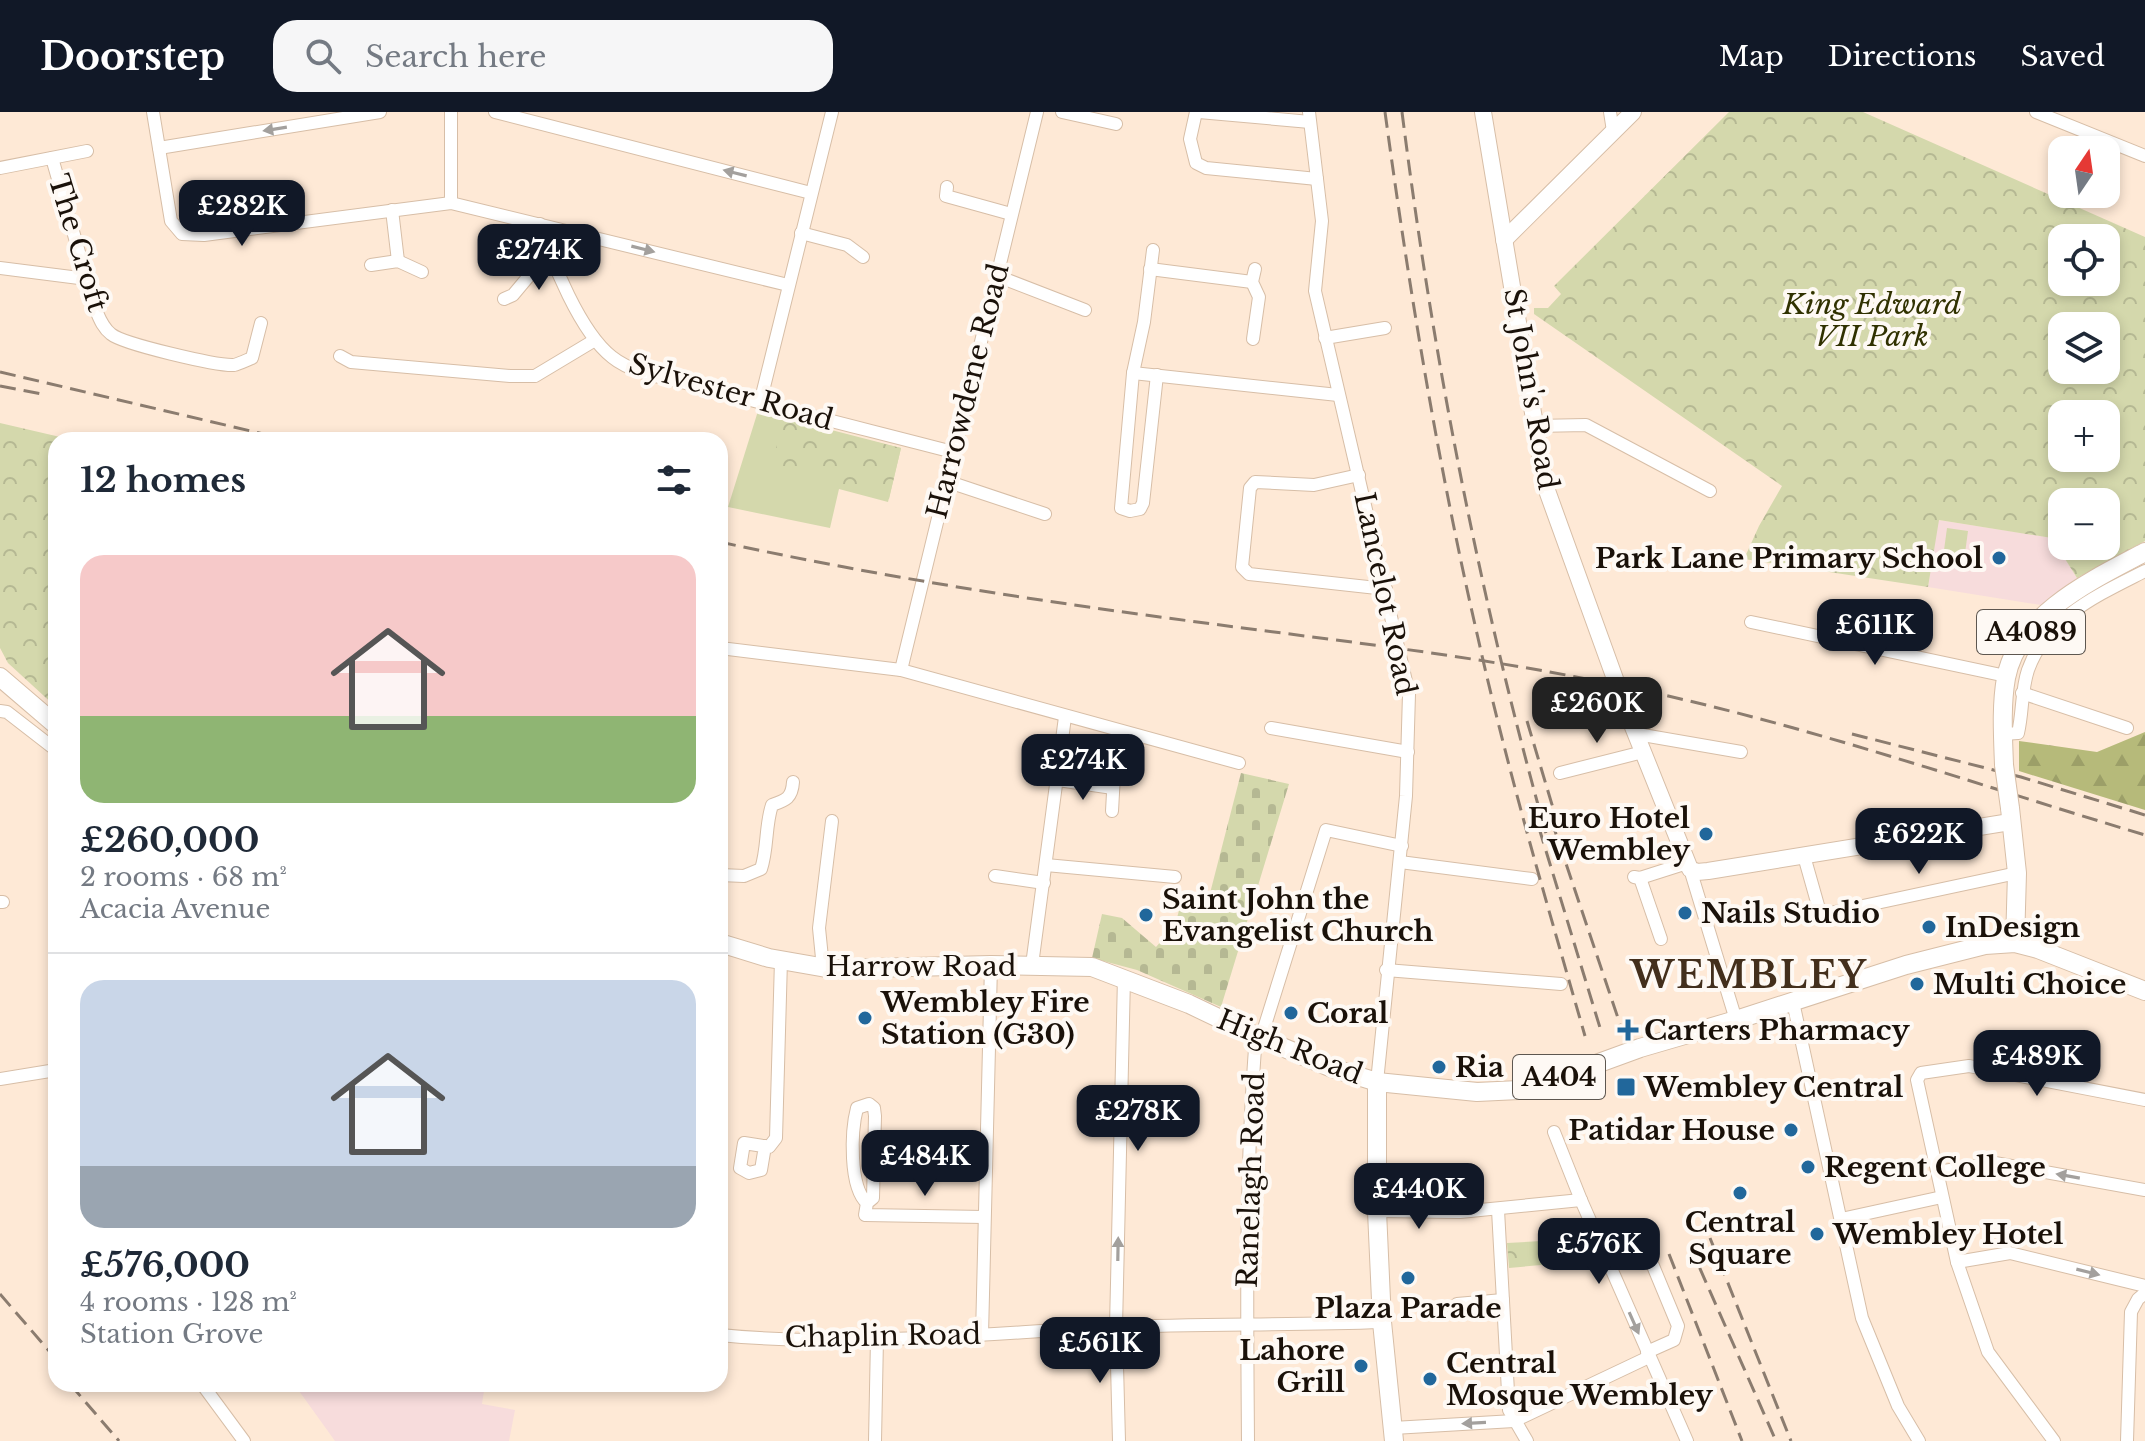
<!DOCTYPE html>
<meta charset="utf-8">
<style>
:root{--surface:#fff;--page:#f6f6f7;--text:#1f2937;--muted:#747a83;--line:#e0e1e3;--accent:#111827}
body{margin:0;font-family:"Libre Baskerville",serif;background:var(--page);color:var(--text);height:100vh;display:flex;flex-direction:column;font-size:30px;white-space:nowrap}
*{box-sizing:border-box;margin:0}
p{font-size:26px;color:var(--muted)}
.icon{flex:none;width:44px;height:44px;fill:none;stroke:currentColor;stroke-width:2;stroke-linecap:round;stroke-linejoin:round}
.map{position:relative;flex:1;overflow:hidden}
.details{position:absolute;left:48px;top:320px;width:680px;height:960px;display:flex;flex-direction:column;background:var(--surface);border-radius:24px;box-shadow:0 4px 12px #0003}
.details>*{flex:none}
.needle{width:52px;rotate:13deg}
.tools{position:absolute;left:2048px;top:24px;display:grid;gap:16px}
.tools a{display:grid;place-items:center;width:72px;height:72px;border-radius:16px;background:var(--surface);box-shadow:0 4px 12px #0003;font-size:40px}
.price{position:absolute;translate:-50% -68px;padding:0 18px;border-radius:16px;background:var(--accent);color:#fff;font-size:26px;line-height:52px;filter:drop-shadow(0 2px 4px #0008)}
.price::after{content:'';position:absolute;left:50%;top:48px;width:24px;height:18px;margin-left:-12px;background:inherit;clip-path:polygon(0 0,100% 0,50% 100%)}
.price.selected{background:#222;color:#fff}
ul{padding:0;list-style:none}
li{display:grid;align-content:center;gap:16px;height:424px;padding:0 32px}
li+li{border-top:2px solid var(--line)}
li span{display:grid;place-items:center;height:248px;border-radius:24px;color:#555}
li>.icon{margin-inline-start:auto}
span .icon{width:144px;height:144px;fill:#fffc;stroke-width:1}
li b{font-size:34px}
h2{display:flex;justify-content:space-between;align-items:center;height:96px;padding:0 32px;font-size:34px}
header{display:flex;align-items:center;gap:48px;box-sizing:border-box;height:112px;padding:0 40px;background:var(--accent);color:#fff}
header strong{font-size:38px}
nav{display:flex;gap:44px;margin-inline-start:auto;font-size:28px}
.search{width:560px;height:72px;background:var(--page);display:flex;align-items:center;gap:20px;box-sizing:border-box;padding:0 28px;border-radius:24px;color:var(--muted);font-size:30px}
.map>svg:first-child{display:block}
</style>
<header>
<strong>Doorstep</strong>
<div class="search"><svg class="icon" aria-label="search" viewBox="0 0 24 24"><circle cx="10" cy="10" r="6"/><path d="M15 15l6 6"/></svg>Search here</div>
<nav><a>Map</a><a>Directions</a><a>Saved</a></nav>
</header>
<div class="map">
<svg width="2145" height="1329" viewBox="0 0 2145 1329">
<defs>
<pattern id="forest-firs" width="22" height="20" patternUnits="userSpaceOnUse" patternTransform="scale(2)"><rect width="22" height="20" fill="#b6ba7a"/><path d="M5 1l3.5 6h-7zM16 11l3.5 6h-7z" fill="#9c9f68"/></pattern>
<pattern id="cemetery-stones" width="16" height="16" patternUnits="userSpaceOnUse" patternTransform="scale(2)"><rect width="16" height="16" fill="#d4d8ac"/><path d="M2 7V4a2 2 0 0 1 4 0v3zM10 15v-3a2 2 0 0 1 4 0v3z" fill="#b5b893"/></pattern>
<pattern id="park-crowns" width="20" height="18" patternUnits="userSpaceOnUse" patternTransform="scale(2)"><rect width="20" height="18" fill="#d4d8ac"/><path d="M2 6a3 3 0 1 1 6 0M12 15a3 3 0 1 1 6 0" fill="none" stroke="#b5b893"/></pattern>
</defs>
<rect width="100%" height="100%" fill="#fee9d6"/>
<!-- education -->
<g fill="#f7dcdc">
<polygon points="1938,408 2053,426 2077,466 2041,493 1928,475"/>
<polygon points="294,1272 485,1272 482,1292 515,1298 509,1329 335,1329"/>
</g>
<!-- grass -->
<g fill="#d4d8ac">
<polygon points="758,299 901,336 888,390 839,377 830,416 728,395"/>
<polygon points="1947,416 1968,419 1963,456 1942,453"/>
</g>
<!-- forest -->
<polygon fill="url(#forest-firs)" points="2145,620 2145,698 2019,659 2019,629 2097,640"/>
<!-- cemetery -->
<polygon fill="url(#cemetery-stones)" points="1241,661 1289,672 1221,895 1137,858 1092,846 1102,802 1122,806 1156,835 1175,813 1183,784 1208,789"/>
<!-- park -->
<g fill="url(#park-crowns)" fill-rule="evenodd">
<path d="M1729,0H1863L2145,125V429L2077,466L2052,426L1939,408L1928,475L1744,447L1759,414L1782,374L1534,202V196H1548L1561,182L1554,174ZM2062,126H2106V170H2062ZM2106,214V258H2062V214ZM2106,302V346H2062V302ZM2106,390V434H2062V390Z"/>
<polygon points="783,308 901,336 889,387 772,353"/>
<polygon points="0,311 73,328 56,328 56,595 8,551 0,536"/>
<polygon points="1541,1129 1552,1152 1509,1156 1507,1131"/>
</g>
<g fill="none" stroke-linecap="round" stroke-linejoin="round">
<!-- street casing -->
<g stroke="#d7bea7" stroke-width="14">
<g id="street">
<polyline points="153,0 171,109 182,122 204,123 451,91 788,173"/>
<polyline points="451,0 451,91"/>
<polyline points="495,0 811,81"/>
<polyline points="1062,0 1116,12"/>
<polyline points="1196,0 1190,27 1196,51 1206,56 1317,67"/>
<polyline points="1199,0 1310,10"/>
<polyline points="1309,0 1322,109 1315,179 1409,582 1406,684 1377,970"/>
<polyline points="1610,0 1613,19"/>
<polyline points="2036,0 2145,44"/>
<polyline points="159,36 380,0"/>
<path d="M52,46L95,196C99,205 102,215 111,222C123,232 217,254 234,253C239,252 247,248 252,246L261,211"/>
<polyline points="0,56 87,39"/>
<polyline points="947,75 946,84 1011,102"/>
<polyline points="392,98 398,149"/>
<path d="M540,112C552,150 580,220 612,245C634,263 672,267 698,274C783,297 868,318 953,340"/>
<polyline points="801,121 847,133 863,145"/>
<polyline points="1153,138 1144,210 1133,261 1121,396 1130,399 1140,397 1143,391 1157,263"/>
<polyline points="371,153 398,149 422,160"/>
<polyline points="0,156 87,167"/>
<polyline points="1150,157 1252,170"/>
<polyline points="997,164 1085,198"/>
<polyline points="504,187 513,183 549,140"/>
<polyline points="1325,226 1385,216"/>
<polyline points="1253,227 1259,185 1252,170 1255,157"/>
<polyline points="340,244 351,250 510,264 535,264 595,228"/>
<polyline points="1133,261 1338,283"/>
<polyline points="760,291 832,0"/>
<polyline points="1535,314 1586,313 1710,379"/>
<polyline points="1359,363 1314,373 1255,370 1250,376 1242,455 1249,462 1386,477"/>
<polyline points="946,369 1045,402"/>
<polyline points="1751,510 2006,564"/>
<polyline points="720,536 901,558 1239,651"/>
<polyline points="901,558 1037,0"/>
<polyline points="2022,581 2127,616"/>
<polyline points="0,599 7,600 56,638"/>
<polyline points="1271,616 1408,640"/>
<polyline points="1637,622 1741,640"/>
<path d="M2003,622L2018,621C2023,600 2021,579 2028,558C2047,505 2098,483 2145,459"/>
<polyline points="1560,661 1643,640"/>
<polyline points="1058,668 1113,676"/>
<polyline points="1112,699 1114,663"/>
<polyline points="1804,744 1819,797 1830,801 2017,761"/>
<polyline points="1400,750 1532,767"/>
<polyline points="1046,753 1175,765"/>
<polyline points="1690,757 1736,908"/>
<path d="M720,763L744,764L761,757C768,736 765,714 772,693C786,688 792,686 793,670"/>
<polyline points="995,764 1044,771"/>
<polyline points="1634,765 1640,766 1687,751"/>
<polyline points="1640,766 1661,827"/>
<polyline points="0,790 3,790"/>
<polyline points="1032,853 1065,605"/>
<polyline points="823,856 819,816 832,709"/>
<polyline points="1386,858 1561,872"/>
<polyline points="1793,890 1862,1206 1898,1294 1919,1329"/>
<polyline points="1261,926 1326,718 1402,734"/>
<polyline points="0,967 56,958"/>
<polyline points="1554,1020 1581,1088 1687,1329"/>
<polyline points="765,1034 761,1058 749,1061 740,1056 744,1031 769,1035 776,1026 781,848"/>
<polyline points="1937,1060 1995,1051 2145,1078"/>
<path d="M867,1091C849,1075 851,1019 857,996L869,992L874,996L875,1004L873,1086L867,1091L865,1103L984,1105"/>
<polyline points="1498,1098 1509,1298 1527,1329"/>
<polyline points="1377,1099 1460,1100 1581,1088"/>
<polyline points="1841,1107 1942,1085"/>
<polyline points="1646,1137 1678,1214 1674,1228 1647,1240"/>
<polyline points="1957,1150 2010,1141 2145,1174"/>
<polyline points="1457,1192 1503,1188"/>
<path d="M720,1223C849,1236 986,1221 1115,1215C1204,1212 1293,1213 1382,1210"/>
<polyline points="982,1223 991,853"/>
<polyline points="202,1272 244,1329"/>
<polyline points="1393,1316 1514,1309 1649,1245"/>
<polyline points="875,1329 877,1226"/>
<polyline points="1119,1329 1116,1215 1124,865"/>
<path d="M1248,1329C1247,1194 1245,1059 1256,924"/>
<polyline points="2054,1329 1988,1240 1957,1150 1917,968 1921,961 1969,954 2145,988"/>
<polyline points="2127,1329 2131,1200 2138,1187 2145,1181"/>
</g>
</g>
<!-- secondary casing -->
<g stroke="#d7bea7" stroke-width="18">
<g id="secondary">
<polyline points="1483,0 1545,373 1627,600 1690,757 1697,760 1708,759 2010,710"/>
<polyline points="1504,128 1633,0"/>
</g>
</g>
<!-- primary casing -->
<g stroke="#d7bea7" stroke-width="20">
<g id="primary">
<polyline points="0,565 56,613"/>
<path d="M2004,653C2003,625 2001,594 2006,566C2018,502 2094,467 2145,440"/>
<polyline points="2010,696 2017,761 2015,831"/>
<polyline points="720,831 769,846 832,857 991,853 1092,855 1189,892 1256,924 1332,956 1377,970 1477,980 1519,978 1536,974 1640,936 1736,908 1906,853 1985,833 2015,831 2038,837 2145,879"/>
<polyline points="1377,970 1377,1099 1382,1210 1394,1329"/>
</g>
</g>
<!-- street -->
<use href="#street" stroke="#fff" stroke-width="12"/>
<!-- secondary -->
<use href="#secondary" stroke="#fff" stroke-width="16"/>
<!-- primary -->
<use href="#primary" stroke="#fff" stroke-width="18"/>
<!-- rail -->
<g stroke="#8b7c6f" stroke-width="3" stroke-dasharray="16 8" stroke-linecap="butt">
<path d="M1385,0C1409,176 1438,353 1478,526C1508,660 1547,792 1585,924"/>
<path d="M1402,0C1433,245 1480,488 1547,725"/>
<polyline points="0,260 289,328"/>
<polyline points="0,274 42,282"/>
<path d="M720,430C868,462 1017,486 1168,506C1313,526 1459,541 1602,570C1787,606 1965,669 2145,723"/>
<polyline points="1527,609 1559,716"/>
<polyline points="1852,622 2021,665 2145,703"/>
<polyline points="1551,707 1620,912"/>
<polyline points="1539,716 1601,919"/>
<polyline points="1710,1126 1791,1329"/>
<polyline points="1690,1134 1776,1329"/>
<polyline points="1669,1142 1742,1329"/>
<polyline points="0,1182 56,1247"/>
<polyline points="70,1272 119,1329"/>
</g>
<!-- primary-bridge casing -->
<g stroke="#d7bea7" stroke-width="20" stroke-linecap="butt">
<polyline id="primary-bridge" points="2004,653 2010,696"/>
</g>
<!-- primary-bridge -->
<use href="#primary-bridge" stroke="#fff" stroke-width="18"/>
</g>
<!-- one-way arrows -->
<defs><path id="oneway-solid" d="M-6-.8H1V-3.2L6.5 0L1 3.2V.8H-6Z" transform="scale(2)"/></defs>
<g fill="#a3a09d">
<use href="#oneway-solid" transform="translate(275 17) rotate(171)"/>
<use href="#oneway-solid" transform="translate(735 61) rotate(-166)"/>
<use href="#oneway-solid" transform="translate(643 137) rotate(14)"/>
<use href="#oneway-solid" transform="translate(2068 1064) rotate(-170)"/>
<use href="#oneway-solid" transform="translate(1118 1137) rotate(-89)"/>
<use href="#oneway-solid" transform="translate(2088 1160) rotate(14)"/>
<use href="#oneway-solid" transform="translate(1634 1211) rotate(66)"/>
<use href="#oneway-solid" transform="translate(1474 1311) rotate(177)"/>
</g>
<!-- markers -->
<g fill="#21679b" stroke="#fef9f4" stroke-width="3">
<circle cx="1999" cy="446" r="8"/>
<circle cx="1706" cy="722" r="8"/>
<circle cx="1685" cy="801" r="8"/>
<circle cx="1146" cy="803" r="8"/>
<circle cx="1929" cy="815" r="8"/>
<circle cx="1917" cy="872" r="8"/>
<circle cx="1291" cy="901" r="8"/>
<circle cx="865" cy="906" r="8"/>
<path d="M1624 906h8v8h8v8h-8v8h-8v-8h-8v-8h8z"/>
<circle cx="1439" cy="955" r="8"/>
<rect x="1616" y="965" width="20" height="20" rx="4"/>
<circle cx="1791" cy="1018" r="8"/>
<circle cx="1808" cy="1055" r="8"/>
<circle cx="1740" cy="1081" r="8"/>
<circle cx="1817" cy="1122" r="8"/>
<circle cx="1408" cy="1166" r="8"/>
<circle cx="1361" cy="1254" r="8"/>
<circle cx="1430" cy="1267" r="8"/>
</g>
<g text-anchor="middle" dominant-baseline="central" stroke-width="8" stroke-linejoin="round" paint-order="stroke">
<!-- shield labels -->
<g fill="#fef9f4" stroke="#5e5750" stroke-width="2">
<rect x="1977" y="498" width="108" height="44" rx="6"/>
<rect x="1513" y="943" width="92" height="44" rx="6"/>
</g>
<g font-size="26" font-weight="bold" fill="#1a1109">
<text x="2031" y="520">A4089</text>
<text x="1559" y="965">A404</text>
</g>
<!-- street labels -->
<g font-size="28" fill="#1a1109" stroke="#fef9f4">
<text transform="translate(78 131) rotate(73)">The Croft</text>
<text transform="translate(1531 277) rotate(80)">St John's Road</text>
<text transform="translate(968 279) rotate(-76)">Harrowdene Road</text>
<text transform="translate(731 280) rotate(16)">Sylvester Road</text>
<text transform="translate(1385 482) rotate(78)">Lancelot Road</text>
<text x="921" y="854">Harrow Road</text>
<text transform="translate(1290 935) rotate(22)">High Road</text>
<text transform="translate(1251 1068) rotate(-88)">Ranelagh Road</text>
<text transform="translate(883 1224) rotate(-1)">Chaplin Road</text>
</g>
<!-- park labels -->
<g font-size="28" font-style="italic" fill="#303100" stroke="#fef9f4">
<text x="1872" y="192">King Edward<tspan x="1872" dy="32">VII Park</tspan></text>
</g>
<!-- poi labels -->
<g font-size="28" font-weight="bold" fill="#1a1109" stroke="#fef9f4" text-anchor="start">
<text x="1983" y="446" text-anchor="end">Park Lane Primary School</text>
<text x="1690" y="706" text-anchor="end">Euro Hotel<tspan x="1690" dy="32">Wembley</tspan></text>
<text x="1162" y="787">Saint John the<tspan x="1162" dy="32">Evangelist Church</tspan></text>
<text x="1701" y="801">Nails Studio</text>
<text x="1945" y="815">InDesign</text>
<text x="1933" y="872">Multi Choice</text>
<text x="881" y="890">Wembley Fire<tspan x="881" dy="32">Station (G30)</tspan></text>
<text x="1307" y="901">Coral</text>
<text x="1644" y="918">Carters Pharmacy</text>
<text x="1455" y="955">Ria</text>
<text x="1644" y="975">Wembley Central</text>
<text x="1775" y="1018" text-anchor="end">Patidar House</text>
<text x="1824" y="1055">Regent College</text>
<text x="1740" y="1110" text-anchor="middle">Central<tspan x="1740" dy="32">Square</tspan></text>
<text x="1833" y="1122">Wembley Hotel</text>
<text x="1408" y="1196" text-anchor="middle">Plaza Parade</text>
<text x="1345" y="1238" text-anchor="end">Lahore<tspan x="1345" dy="32">Grill</tspan></text>
<text x="1446" y="1251">Central<tspan x="1446" dy="32">Mosque Wembley</tspan></text>
</g>
<!-- district labels -->
<g font-size="36" font-weight="bold" letter-spacing="2" fill="#432f1c" stroke="#fef9f4">
<text x="1749" y="863">WEMBLEY</text>
</g>
</g>
</svg>
<div class="tools">
<a><svg class="needle" viewBox="-14 -14 28 28"><path d="M0-13l5 13h-10z" fill="#e53935"/><path d="M0 13l5-13h-10z" fill="#747a83"/></svg></a>
<a><svg class="icon" aria-label="locate" viewBox="0 0 24 24"><circle cx="12" cy="12" r="6"/><path d="M12 2v4M12 18v4M2 12h4M18 12h4"/></svg></a>
<a><svg class="icon" aria-label="layers" viewBox="0 0 24 24"><path d="M12 4l9 5-9 5-9-5zM3 14l9 5 9-5"/></svg></a>
<a>+</a>
<a>−</a>
</div>
<b class="price" style="left:242px;top:136px">£282K</b>
<b class="price" style="left:539px;top:180px">£274K</b>
<b class="price" style="left:1875px;top:555px">£611K</b>
<b class="price selected" style="left:1597px;top:633px">£260K</b>
<b class="price" style="left:1083px;top:690px">£274K</b>
<b class="price" style="left:1919px;top:764px">£622K</b>
<b class="price" style="left:2037px;top:986px">£489K</b>
<b class="price" style="left:1138px;top:1041px">£278K</b>
<b class="price" style="left:925px;top:1086px">£484K</b>
<b class="price" style="left:1419px;top:1119px">£440K</b>
<b class="price" style="left:1599px;top:1174px">£576K</b>
<b class="price" style="left:1100px;top:1273px">£561K</b>
<section class="details">
<h2>12 homes<svg class="icon" aria-label="filters" viewBox="0 0 24 24"><path d="M4 7h16M4 17h16"/><circle cx="9" cy="7" r="2"/><circle cx="15" cy="17" r="2"/></svg></h2>
<ul>
<li><span style="background:linear-gradient(#f6c9c9 65%,#8fb573 0)"><svg class="icon" aria-label="home" viewBox="0 0 24 24"><path d="M3 11l9-7 9 7M6 9v11h12V9"/></svg></span><div><b>£260,000</b><p>2 rooms · 68 m²</p><p>Acacia Avenue</p></div></li>
<li><span style="background:linear-gradient(#c9d6e8 75%,#9aa5b1 0)"><svg class="icon" aria-label="home" viewBox="0 0 24 24"><path d="M3 11l9-7 9 7M6 9v11h12V9"/></svg></span><div><b>£576,000</b><p>4 rooms · 128 m²</p><p>Station Grove</p></div></li>
</ul>
</section>
</div>
